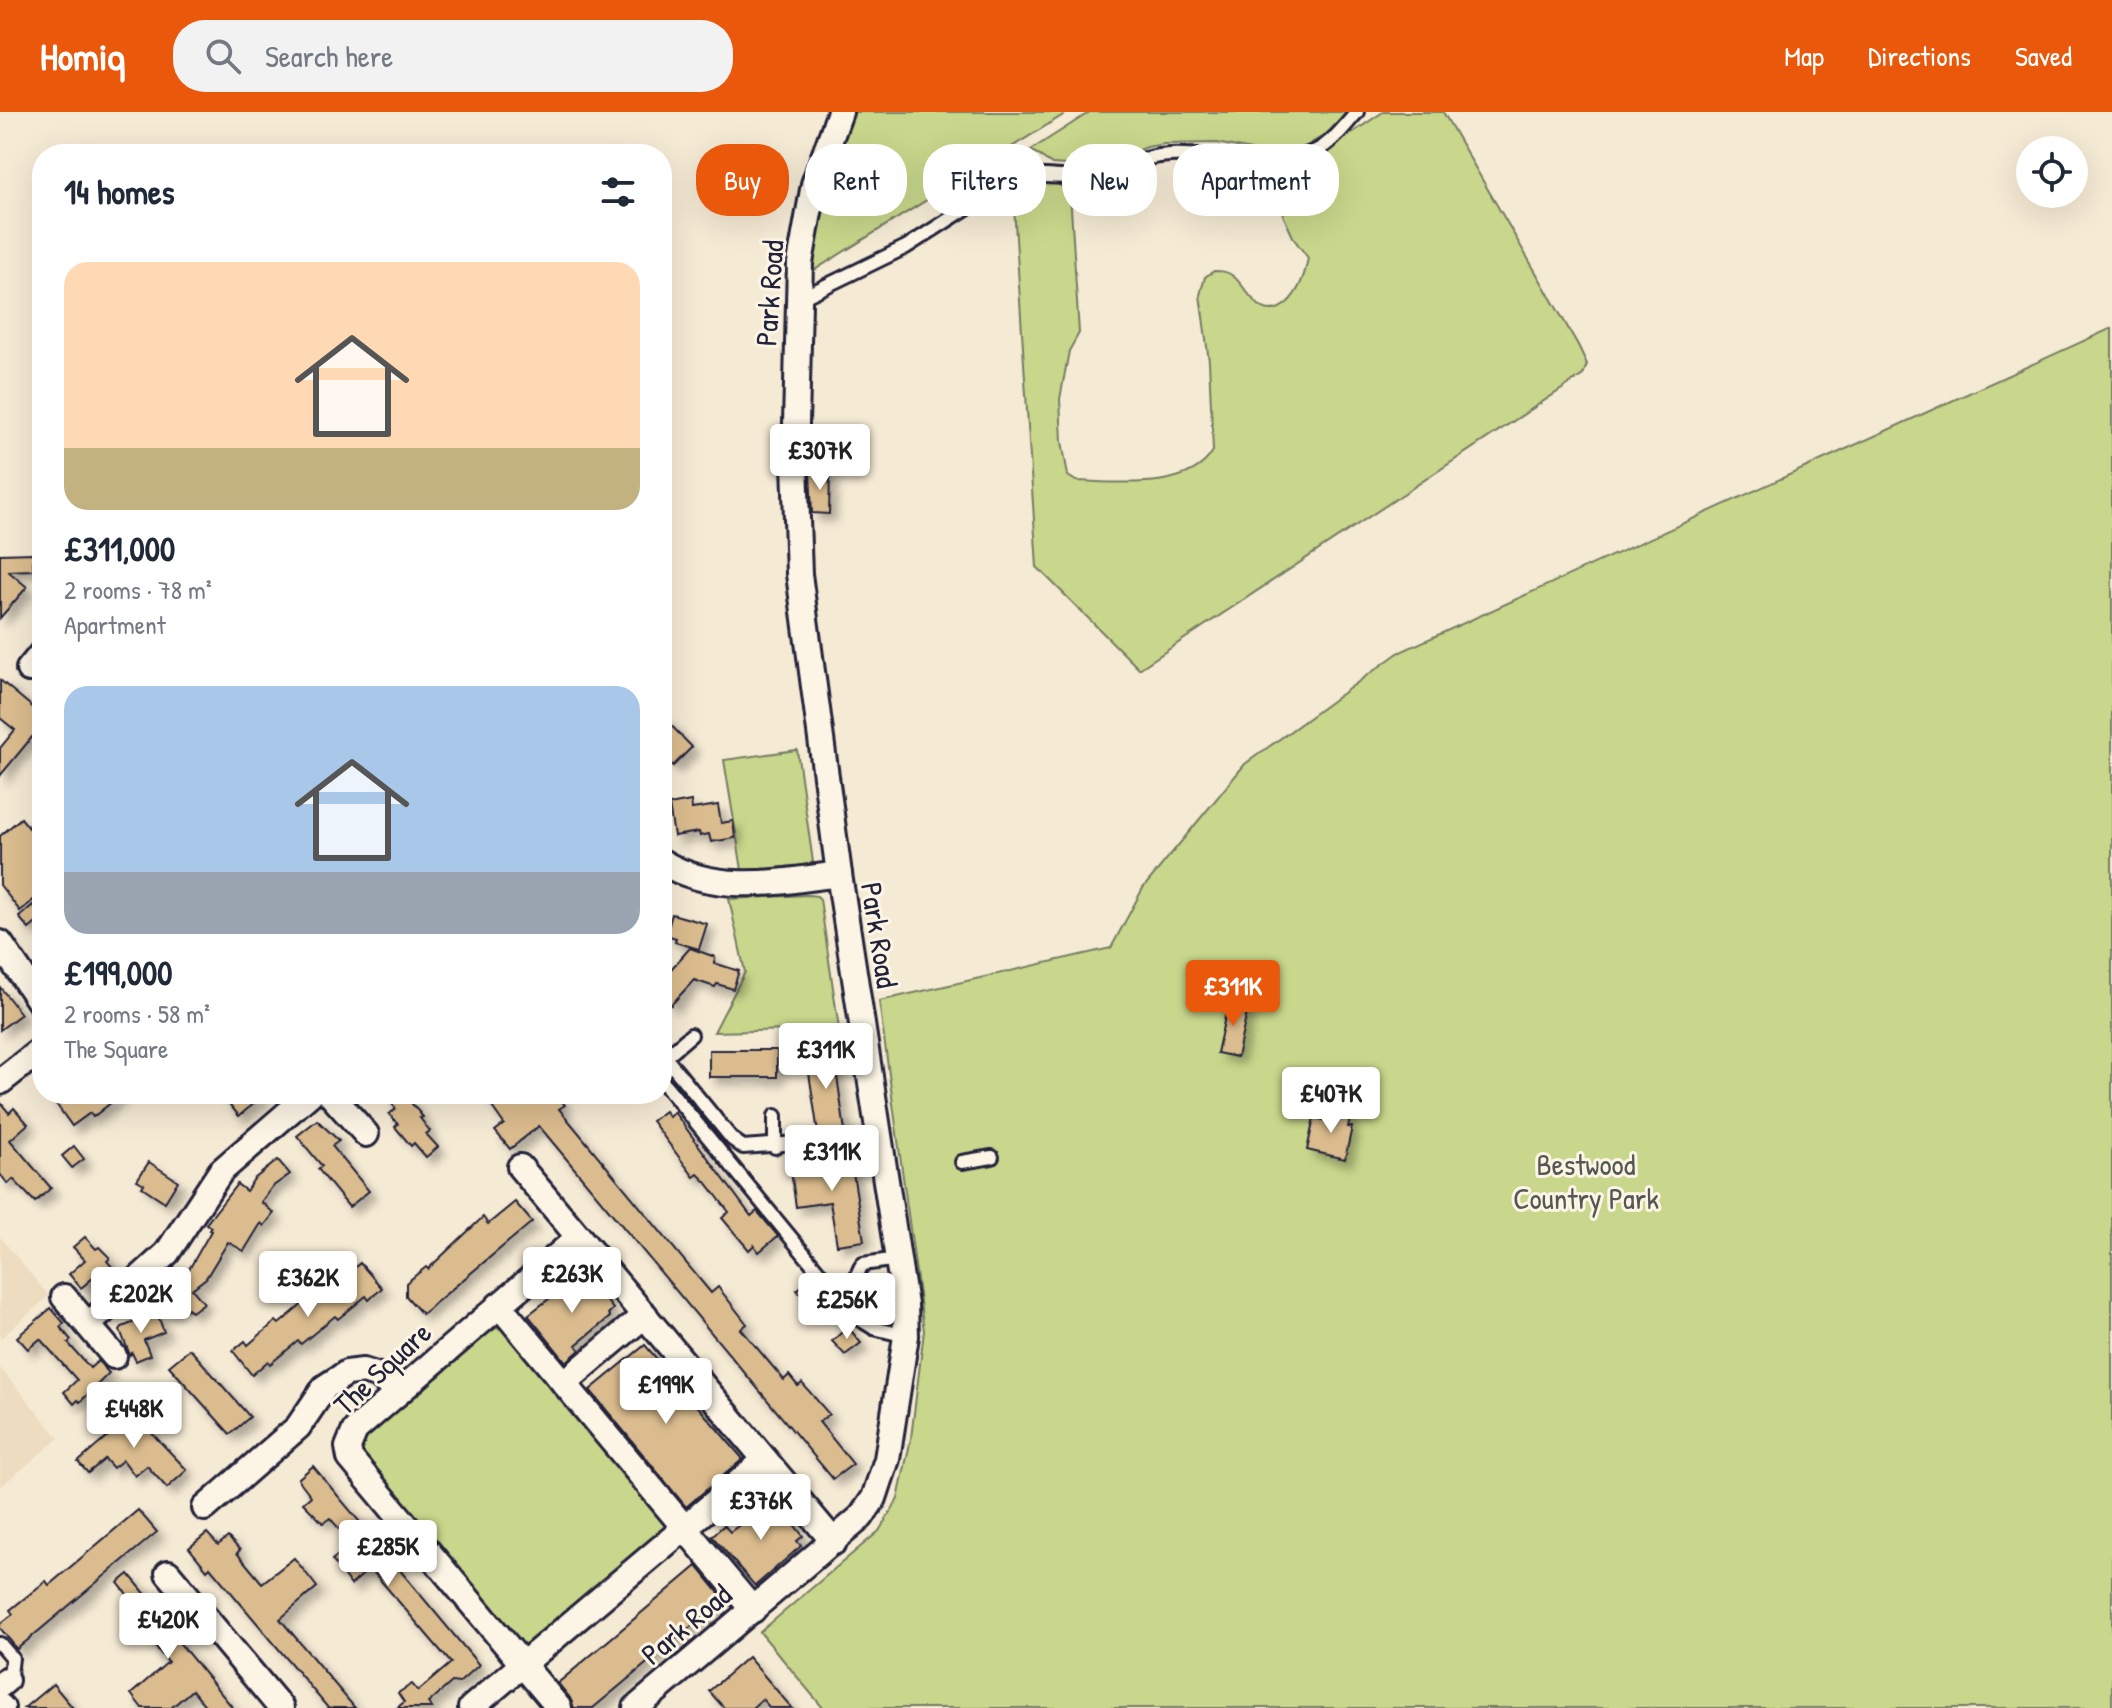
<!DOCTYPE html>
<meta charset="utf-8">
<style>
:root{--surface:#fff;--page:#f2f2f3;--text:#1f2937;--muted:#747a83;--accent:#ea580c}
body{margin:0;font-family:"Patrick Hand",sans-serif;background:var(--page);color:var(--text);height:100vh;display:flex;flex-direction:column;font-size:30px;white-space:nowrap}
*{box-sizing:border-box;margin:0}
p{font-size:26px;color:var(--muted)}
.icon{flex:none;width:44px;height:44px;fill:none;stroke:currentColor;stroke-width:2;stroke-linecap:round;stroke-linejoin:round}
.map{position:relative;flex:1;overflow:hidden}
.side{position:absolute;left:32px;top:32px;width:640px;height:960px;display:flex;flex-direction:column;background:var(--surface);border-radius:32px;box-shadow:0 8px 32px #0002}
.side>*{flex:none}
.banner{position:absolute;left:696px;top:32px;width:760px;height:72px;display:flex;gap:16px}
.controls{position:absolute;left:2016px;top:24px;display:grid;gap:16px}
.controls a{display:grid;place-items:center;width:72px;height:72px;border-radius:50%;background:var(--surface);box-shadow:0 8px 32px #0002;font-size:40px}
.price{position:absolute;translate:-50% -68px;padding:0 18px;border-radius:8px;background:#fff;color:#222;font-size:26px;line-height:52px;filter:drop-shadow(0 2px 4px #0008)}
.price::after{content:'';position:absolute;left:50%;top:48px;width:24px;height:18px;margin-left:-12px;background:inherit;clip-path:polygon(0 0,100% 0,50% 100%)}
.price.active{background:var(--accent);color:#fff}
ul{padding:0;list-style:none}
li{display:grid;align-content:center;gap:16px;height:424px;padding:0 32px}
li span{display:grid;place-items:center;height:248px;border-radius:24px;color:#555}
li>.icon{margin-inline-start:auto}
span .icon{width:144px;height:144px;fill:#fffc;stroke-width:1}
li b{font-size:34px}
h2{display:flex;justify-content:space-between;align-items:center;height:96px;padding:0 32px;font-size:34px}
.tag{padding:0 28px;border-radius:32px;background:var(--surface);box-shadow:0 8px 32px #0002;font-size:28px;line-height:72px}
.tag.active{background:var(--accent);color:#fff}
header{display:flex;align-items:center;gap:48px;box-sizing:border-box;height:112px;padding:0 40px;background:var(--accent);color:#fff}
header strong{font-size:38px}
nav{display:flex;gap:44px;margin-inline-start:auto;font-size:28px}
.search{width:560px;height:72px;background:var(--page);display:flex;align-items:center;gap:20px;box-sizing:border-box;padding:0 28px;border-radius:32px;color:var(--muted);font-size:30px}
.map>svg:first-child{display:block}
</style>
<header>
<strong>Homiq</strong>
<div class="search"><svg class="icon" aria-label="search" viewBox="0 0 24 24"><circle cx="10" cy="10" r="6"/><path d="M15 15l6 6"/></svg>Search here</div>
<nav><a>Map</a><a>Directions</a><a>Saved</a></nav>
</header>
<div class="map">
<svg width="2112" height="1596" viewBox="0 0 2112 1596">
<defs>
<filter id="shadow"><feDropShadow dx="7" dy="7" stdDeviation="4" flood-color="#0004"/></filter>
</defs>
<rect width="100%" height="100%" fill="#f5ead4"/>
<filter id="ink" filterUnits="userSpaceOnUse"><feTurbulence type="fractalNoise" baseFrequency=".0125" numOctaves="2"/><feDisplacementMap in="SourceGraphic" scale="16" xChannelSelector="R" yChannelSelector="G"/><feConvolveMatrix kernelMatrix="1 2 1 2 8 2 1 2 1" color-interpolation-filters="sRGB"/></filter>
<g filter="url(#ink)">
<!-- built -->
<g fill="#eddcbf">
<polygon points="0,1125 49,1184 0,1227"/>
<polygon points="0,1256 59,1326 0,1375"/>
</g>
<!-- green -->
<g fill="#c8d78b" stroke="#757c63" stroke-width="2">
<polygon points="848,0 1068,0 808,162"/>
<polygon points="1090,0 1353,0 1328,21 1296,40 1275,43 1217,31 1164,32 1147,35 1095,55 1052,52 1031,38"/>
<path d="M1383,0H1443L1578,233L1587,252L1583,263L1139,557L1037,455L1013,79C1033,69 1052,64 1070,80L1079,221L1069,239L1060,287L1062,329L1068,364L1076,369C1115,370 1190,380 1213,339L1209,249L1200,183L1205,165L1214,159C1221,159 1227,159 1233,164C1248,175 1260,214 1287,191C1300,179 1305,163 1308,146L1294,127L1283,103L1288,88L1323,44L1333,34Z"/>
<polygon points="2112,216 2112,1596 823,1596 760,1520 879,1419 898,1387 911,1326 924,1219 879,889 1111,836 1143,776 1245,652 1398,541"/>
<polygon points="797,638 813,750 804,754 742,758 724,648"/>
<polygon points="808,783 817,784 820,787 839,917 714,920 745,860 729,787"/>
<polygon points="497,1216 510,1219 671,1410 670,1421 530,1537 519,1532 492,1501 362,1340 364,1327 487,1221"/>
</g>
<!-- building -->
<g fill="#dbbc8e" stroke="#22223b" stroke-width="2" filter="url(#shadow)">
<polygon points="810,360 830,360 829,402 812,401"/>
<polygon points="33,441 33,458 8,459 27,475 0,506 0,442"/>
<polygon points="0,568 42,603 42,634 32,625 0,664 0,636 15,618 0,606"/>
<polygon points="662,604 692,635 673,654 662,642"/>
<polygon points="691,689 692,697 718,693 721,711 733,709 735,726 711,730 709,722 700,724 699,720 674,724 669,693"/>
<polygon points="21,706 42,732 42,781 20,799 0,773 0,724"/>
<polygon points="33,793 42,806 29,817 19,805"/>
<polygon points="672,802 707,812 699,837 675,830 676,826 666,823"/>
<polygon points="690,836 715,845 714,851 739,859 733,877 717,872 715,875 694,868 671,893 662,884 662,867"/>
<polygon points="0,875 21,902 0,918"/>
<polygon points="1229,887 1249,892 1237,945 1217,941"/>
<polygon points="833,937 845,1019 818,1021 806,941"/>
<rect x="709" y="938" width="68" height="27"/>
<polygon points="49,982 122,982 93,1005 90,1001 72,1014"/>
<polygon points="221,982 265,982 239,1004"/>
<polygon points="384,982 404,982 423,1005 420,1006 430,1019 426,1022 438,1035 426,1045 414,1031 411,1034 395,1015 398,1012 389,1002 396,997"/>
<polygon points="483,982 556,982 565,993 559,997 711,1181 718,1175 747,1212 741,1217 784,1268 789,1263 798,1274 802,1271 829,1302 819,1310 853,1352 833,1367 539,1014 510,1037 495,1019 504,1012"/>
<polygon points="0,990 9,1001 14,996 28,1012 10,1028 51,1076 35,1090 13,1067 8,1072 0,1062"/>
<polygon points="1326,997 1351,1003 1348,1015 1352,1015 1345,1047 1307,1038 1314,1006 1324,1008"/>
<polygon points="665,999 669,1005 674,1000 751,1104 757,1099 778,1124 759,1140 754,1133 749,1138 722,1106 729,1100 706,1070 698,1062 694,1065 652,1009"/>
<polygon points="317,1008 339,1029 332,1034 369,1079 349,1095 318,1057 322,1054 297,1024"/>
<polygon points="74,1034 84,1047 72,1056 62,1044"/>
<polygon points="849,1036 864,1129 837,1133 830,1090 796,1095 791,1059 824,1054 822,1038"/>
<polygon points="278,1048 290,1062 272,1075 261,1090 274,1101 264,1114 261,1111 244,1139 228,1130 206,1166 192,1177 204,1191 192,1200 188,1196 186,1198 178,1189 167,1199 165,1197 173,1183 163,1165 174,1155 184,1166 211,1119 209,1118 211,1115 206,1112 237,1072 246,1079 254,1067"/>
<polygon points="149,1050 178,1069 165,1090 142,1075 144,1072 137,1068"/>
<polygon points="515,1090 532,1110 422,1202 406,1184 406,1171 426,1155 428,1157 483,1105 488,1112"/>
<polygon points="85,1125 96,1137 99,1135 110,1146 107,1149 114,1157 99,1171 94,1165 81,1176 69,1162 85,1148 73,1135"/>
<polygon points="360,1151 382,1176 369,1188 366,1184 338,1207 335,1204 301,1232 298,1229 270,1252 268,1249 252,1263 233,1239 245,1229 248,1233 276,1209 279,1212 312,1184 315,1188"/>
<polygon points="584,1160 613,1197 608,1202 610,1205 576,1233 580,1238 566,1250 528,1203"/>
<polygon points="812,1166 831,1189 816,1202 797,1178"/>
<polygon points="51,1196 64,1211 60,1215 71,1228 68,1231 90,1256 98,1249 109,1261 80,1290 78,1288 74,1292 64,1280 77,1268 40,1227 28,1237 17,1225"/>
<polygon points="157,1201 164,1220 144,1228 150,1243 136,1249 132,1241 130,1243 120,1218 122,1215"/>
<polygon points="848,1215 861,1231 845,1243 832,1229"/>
<polygon points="645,1233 743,1347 686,1395 590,1278"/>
<polygon points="190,1237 250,1305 230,1322 169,1254"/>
<polygon points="125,1293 187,1358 167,1376 147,1354 135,1364 123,1348 113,1356 105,1347 88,1361 78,1350 113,1320 105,1311"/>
<polygon points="313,1354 479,1553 459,1571 452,1570 428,1591 432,1596 397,1596 404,1590 398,1581 412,1572 418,1579 451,1551 370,1456 351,1473 332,1448 352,1432 330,1406 323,1411 303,1391 311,1384 298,1367"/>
<polygon points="774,1387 803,1424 797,1429 801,1434 755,1474 712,1424 724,1413 730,1420"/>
<polygon points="138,1398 157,1420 17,1537 0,1516 0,1512 13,1502 10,1498 46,1469 49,1473"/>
<polygon points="207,1421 218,1433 228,1425 240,1438 237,1441 262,1471 294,1446 317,1475 280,1507 355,1596 328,1596 210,1455 207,1458 189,1436"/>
<polygon points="697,1454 724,1487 593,1596 574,1596 570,1586 558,1571"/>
<polygon points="129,1462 158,1497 154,1500 233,1596 207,1596 192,1578 171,1596 142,1596 131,1582 168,1550 130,1504 139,1497 118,1471"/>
<polygon points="748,1545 792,1596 770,1596 762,1587 752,1596 724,1596 709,1579"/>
<polygon points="53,1572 73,1596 24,1596"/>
</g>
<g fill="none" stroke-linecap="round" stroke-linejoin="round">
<!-- lane casing -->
<g stroke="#22223b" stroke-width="18">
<g id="lane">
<path d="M799,187L906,135L1012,67C1041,59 1064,69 1092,64C1118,58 1142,44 1170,43C1214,41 1262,56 1306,43C1328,37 1343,16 1357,0"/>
<polyline points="691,923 665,945 732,1027 743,1035 880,1025"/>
<polyline points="662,969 856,1205 874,1216"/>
<polyline points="775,1004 775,1035"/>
<polyline points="962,1050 992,1045"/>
<path d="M898,1147L863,1152C848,1169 866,1197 874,1216L906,1224"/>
<polyline points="0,1532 12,1546 10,1563 6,1568"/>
</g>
</g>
<!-- street casing -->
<g stroke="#22223b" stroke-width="30">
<g id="street">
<polyline points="29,557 42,541"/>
<path d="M662,750C716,783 780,770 839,762"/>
<polyline points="0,831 42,893"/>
<polyline points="0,970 42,937"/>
<polyline points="330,982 366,1022"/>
<polyline points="520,1055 834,1430"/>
<polyline points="64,1185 114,1244"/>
<polyline points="499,1193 753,1498"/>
<polyline points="88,1213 167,1141 221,1059 310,982"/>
<polyline points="564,1271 645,1203"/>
<polyline points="205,1396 298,1315 325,1275 347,1261 363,1259 379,1264 398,1281"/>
<polyline points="168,1461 281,1596"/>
<polyline points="0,1573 6,1568"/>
<polyline points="0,1594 2,1596"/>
<polyline points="471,1596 765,1348"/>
<polyline points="559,1596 350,1346 348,1335 355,1318 579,1125"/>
<polyline points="636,1596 861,1405 874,1386 887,1347 906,1224 905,1193 839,762 799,462 795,352 800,151 814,72 840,0"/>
</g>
</g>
<!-- lane -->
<use href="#lane" stroke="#fcf5e5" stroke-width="12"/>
<!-- street -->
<use href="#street" stroke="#fcf5e5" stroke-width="24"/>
</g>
</g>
<g text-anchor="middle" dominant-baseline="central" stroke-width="6" stroke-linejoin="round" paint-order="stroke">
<!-- street labels -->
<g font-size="30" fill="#22223b" stroke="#fcf5e5">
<text transform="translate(769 181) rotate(-86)">Park Road</text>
<text transform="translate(880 823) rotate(81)">Park Road</text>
<text transform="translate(382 1256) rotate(-43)">The Square</text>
<text transform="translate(686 1512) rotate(-40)">Park Road</text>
</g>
<!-- park labels -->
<g font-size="30" fill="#545853" stroke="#fcf5e5">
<text x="1586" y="1052">Bestwood<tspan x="1586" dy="34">Country Park</tspan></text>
</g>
</g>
</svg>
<div class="controls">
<a><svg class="icon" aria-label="locate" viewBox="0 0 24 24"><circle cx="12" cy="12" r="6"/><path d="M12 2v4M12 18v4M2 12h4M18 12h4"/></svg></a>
</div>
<b class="price" style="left:820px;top:380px">£307K</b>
<b class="price active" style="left:1233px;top:916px">£311K</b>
<b class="price" style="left:826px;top:979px">£311K</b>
<b class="price" style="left:1331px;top:1023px">£407K</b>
<b class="price" style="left:832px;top:1081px">£311K</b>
<b class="price" style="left:572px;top:1203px">£263K</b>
<b class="price" style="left:308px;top:1207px">£362K</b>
<b class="price" style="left:141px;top:1223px">£202K</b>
<b class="price" style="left:847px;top:1229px">£256K</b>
<b class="price" style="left:666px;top:1314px">£199K</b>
<b class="price" style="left:134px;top:1338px">£448K</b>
<b class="price" style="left:761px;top:1430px">£376K</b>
<b class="price" style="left:388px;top:1476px">£285K</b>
<b class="price" style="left:168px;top:1549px">£420K</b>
<div class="banner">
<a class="tag active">Buy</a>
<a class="tag">Rent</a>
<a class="tag">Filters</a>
<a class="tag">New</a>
<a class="tag">Apartment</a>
</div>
<section class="side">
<h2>14 homes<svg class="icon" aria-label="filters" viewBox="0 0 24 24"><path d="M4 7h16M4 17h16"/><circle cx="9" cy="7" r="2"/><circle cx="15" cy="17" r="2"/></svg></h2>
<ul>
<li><span style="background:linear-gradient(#ffd9b3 75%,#c2b280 0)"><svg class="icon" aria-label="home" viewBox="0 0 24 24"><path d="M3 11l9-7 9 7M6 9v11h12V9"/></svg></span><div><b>£311,000</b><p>2 rooms · 78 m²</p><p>Apartment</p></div></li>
<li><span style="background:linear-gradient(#a9c7e8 75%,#9aa5b1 0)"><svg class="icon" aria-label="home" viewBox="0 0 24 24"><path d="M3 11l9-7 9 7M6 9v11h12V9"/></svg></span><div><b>£199,000</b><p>2 rooms · 58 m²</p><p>The Square</p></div></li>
</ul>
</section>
</div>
